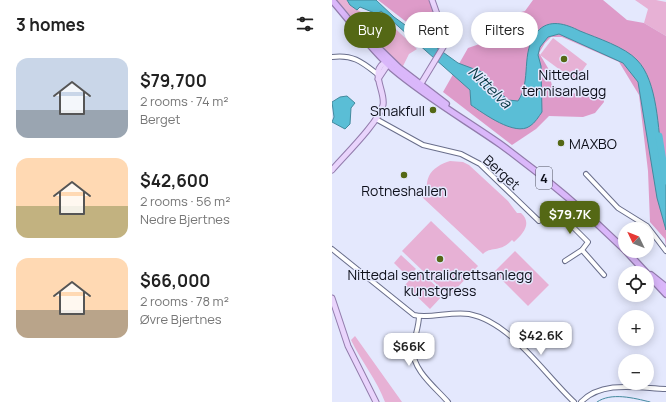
<!DOCTYPE html>
<meta charset="utf-8">
<style>
:root{--surface:#fff;--page:#f2f2f2;--text:#222;--muted:#767676;--accent:#546815}
body{margin:0;font-family:Manrope,sans-serif;background:var(--page);color:var(--text);height:100vh;display:flex;flex-direction:column;font-size:15px;white-space:nowrap}
*{box-sizing:border-box;margin:0}
p{font-size:13px;color:var(--muted)}
.icon{flex:none;width:22px;height:22px;fill:none;stroke:currentColor;stroke-width:2;stroke-linecap:round;stroke-linejoin:round}
.map{position:relative;flex:1;overflow:hidden}
.details{display:flex;flex-direction:column;background:var(--surface);width:332px}
.details>*{flex:none}
.guide{position:absolute;left:12px;top:12px;width:262px;height:36px;display:flex;gap:8px}
.needle{width:26px;rotate:313deg}
.controls{position:absolute;left:286px;top:222px;display:grid;gap:8px}
.controls a{display:grid;place-items:center;width:36px;height:36px;border-radius:50%;background:var(--surface);box-shadow:0 2px 10px #0003;font-size:20px}
.price{position:absolute;translate:-50% -34px;padding:0 9px;border-radius:8px;background:#fff;color:#222;font-size:13px;line-height:26px;filter:drop-shadow(0 1px 2px #0008)}
.price::after{content:'';position:absolute;left:50%;top:24px;width:12px;height:9px;margin-left:-6px;background:inherit;clip-path:polygon(0 0,100% 0,50% 100%)}
.price.active{background:var(--accent);color:#fff}
ul{padding:0;list-style:none}
li{display:flex;align-items:center;gap:12px;height:100px;padding:0 16px}
li span{display:grid;place-items:center;flex:none;width:112px;height:80px;border-radius:12px;color:#555}
li>.icon{margin-inline-start:auto}
span .icon{width:48px;height:48px;fill:#fffc;stroke-width:1}
li b{font-size:17px}
h2{display:flex;justify-content:space-between;align-items:center;height:48px;padding:0 16px;font-size:17px}
.pill{padding:0 14px;border-radius:18px;background:var(--surface);box-shadow:0 2px 10px #0003;font-size:14px;line-height:36px}
.pill.active{background:var(--accent);color:#fff}
main{display:flex;flex:1;min-height:0}
.map>svg:first-child{display:block}
</style>
<main>
<section class="details">
<h2>3 homes<svg class="icon" aria-label="filters" viewBox="0 0 24 24"><path d="M4 7h16M4 17h16"/><circle cx="9" cy="7" r="2"/><circle cx="15" cy="17" r="2"/></svg></h2>
<ul>
<li><span style="background:linear-gradient(#c9d6e8 65%,#9aa5b1 0)"><svg class="icon" aria-label="home" viewBox="0 0 24 24"><path d="M3 11l9-7 9 7M6 9v11h12V9"/></svg></span><div><b>$79,700</b><p>2 rooms · 74 m²</p><p>Berget</p></div></li>
<li><span style="background:linear-gradient(#ffd9b3 60%,#c2b280 0)"><svg class="icon" aria-label="home" viewBox="0 0 24 24"><path d="M3 11l9-7 9 7M6 9v11h12V9"/></svg></span><div><b>$42,600</b><p>2 rooms · 56 m²</p><p>Nedre Bjertnes</p></div></li>
<li><span style="background:linear-gradient(#ffd9b3 65%,#b9a48a 0)"><svg class="icon" aria-label="home" viewBox="0 0 24 24"><path d="M3 11l9-7 9 7M6 9v11h12V9"/></svg></span><div><b>$66,000</b><p>2 rooms · 78 m²</p><p>Øvre Bjertnes</p></div></li>
</ul>
</section>
<div class="map">
<svg width="334" height="402" viewBox="0 0 334 402">
<rect width="100%" height="100%" fill="#e4e8fd"/>
<!-- green -->
<g fill="#e7b1d5">
<path d="M4,0H15C22,11 38,16 50,21L53,19L85,49L77,54L70,68L40,39Z"/>
<polygon points="303,0 324,0 334,2 334,36 312,23 316,9"/>
<polygon points="221,38 255,64 243,81 208,55"/>
<path d="M118,161L131,162L137,165L176,201L185,213H189C200,223 192,233 182,242L180,240C168,253 159,246 151,254L90,197C97,190 93,184 97,176C100,169 110,163 118,161Z"/>
<polygon points="99,221 146,266 117,296 70,251"/>
<polygon points="183,251 217,285 196,306 162,272"/>
<polygon points="69,255 84,269 76,277 62,263"/>
<polygon points="87,270 112,294 98,309 73,285"/>
<path d="M23,336L70,402H53C45,380 29,361 19,340Z"/>
</g>
<!-- forest -->
<g fill="#de9bc9">
<polygon points="46,0 99,0 105,15 77,24"/>
<polygon points="201,0 271,0 295,20 312,23 334,36 334,247 333,239 318,222 316,171 307,95 287,62 230,37 219,37 213,43 207,53 216,68 220,86 253,97 271,96 272,102 263,113 251,117 217,116 204,129 180,145 111,92 136,48 194,28 191,22 170,17 193,11"/>
</g>
<!-- water -->
<g fill="#5abed6" stroke="#438a9e">
<path d="M15,0H44L62,17L126,63L150,72L157,82L176,100L186,101C200,81 188,52 205,32C217,18 234,24 248,31C265,38 293,47 305,60C326,81 326,131 330,158C331,162 333,166 334,170C334,185 334,213 334,230L325,198L306,82L291,63L227,34L216,37L208,47L206,55L209,66L210,112C207,116 203,123 198,126C183,137 151,113 139,105L138,90L49,11L45,14L28,7L25,10L18,5Z"/>
<polygon points="15,96 23,103 19,108 18,124 13,129 0,122 2,117 0,102 8,97"/>
</g>
<g fill="none" stroke-linecap="round" stroke-linejoin="round">
<!-- stream -->
<path stroke="#438a9e" stroke-width="1" d="M265,402C279,392 302,398 318,402"/>
<!-- river -->
<polyline stroke="#5abed6" stroke-width="7" points="327,136 334,181"/>
<!-- minor casing -->
<g stroke="#696e8b" stroke-width="6">
<g id="minor">
<path d="M0,57C22,54 31,63 48,76"/>
<polyline points="44,119 91,145 129,154 148,164 207,221 221,210 224,210 256,242 250,250 233,261"/>
<polyline points="254,174 286,208 315,226 334,251"/>
<path d="M0,249L82,315C97,319 119,311 137,314C179,322 212,374 242,402"/>
<polyline points="250,250 272,275"/>
<path d="M87,316C87,327 82,338 81,349C80,370 104,388 116,402"/>
<path d="M249,402C270,380 306,388 334,389"/>
</g>
</g>
<!-- major casing -->
<g stroke="#927cac" stroke-width="7">
<g id="major">
<polyline points="46,79 58,61"/>
<polyline points="87,87 113,44 111,31 100,0"/>
<path d="M0,170C12,156 47,122 51,105C54,91 35,69 56,61"/>
<polyline points="0,298 16,346 44,402"/>
</g>
</g>
<!-- highway casing -->
<g stroke="#927cac" stroke-width="8">
<g id="highway">
<path d="M0,0C20,23 38,48 61,69C94,97 132,119 168,144C212,176 254,212 293,250"/>
<polyline points="37,39 67,68 114,104"/>
<polyline points="294,251 334,294"/>
<polyline points="319,275 334,287"/>
</g>
</g>
<!-- minor -->
<use href="#minor" stroke="#fff" stroke-width="4"/>
<!-- major -->
<use href="#major" stroke="#e9d4fc" stroke-width="5"/>
<!-- highway -->
<use href="#highway" stroke="#dab7fa" stroke-width="5.5"/>
</g>
<!-- markers -->
<g fill="#546815" stroke="#e4e8fd" stroke-width="1.5">
<circle cx="232" cy="59" r="4"/>
<circle cx="101" cy="110" r="4"/>
<circle cx="229" cy="143" r="4"/>
<circle cx="72" cy="175" r="4"/>
<circle cx="108" cy="259" r="4"/>
</g>
<g text-anchor="middle" dominant-baseline="central" stroke-width="3" stroke-linejoin="round" paint-order="stroke">
<!-- shield labels -->
<rect fill="#e4e8fd" stroke="#4e505e" stroke-width="1" x="204" y="167" width="16" height="22" rx="3"/>
<g font-size="13" font-weight="bold" fill="#0d0f1a">
<text x="212" y="178">4</text>
</g>
<!-- poi labels -->
<g font-size="14" fill="#0d0f1a" stroke="#e4e8fd">
<text x="232" y="74">Nittedal<tspan x="232" dy="16">tennisanlegg</tspan></text>
<text x="93" y="110" text-anchor="end">Smakfull</text>
<text x="237" y="143" text-anchor="start">MAXBO</text>
<text x="72" y="190">Rotneshallen</text>
<text x="108" y="274">Nittedal sentralidrettsanlegg<tspan x="108" dy="16">kunstgress</tspan></text>
</g>
<!-- street labels -->
<g font-size="14" fill="#0d0f1a" stroke="#e4e8fd">
<text transform="translate(170 172) rotate(42)">Berget</text>
</g>
<!-- water labels -->
<g font-size="15" font-style="italic" fill="#063741" stroke="#e4e8fd">
<text transform="translate(158 87) rotate(44)">Nittelva</text>
</g>
</g>
</svg>
<div class="controls">
<a><svg class="needle" viewBox="-14 -14 28 28"><path d="M0-13l5 13h-10z" fill="#e53935"/><path d="M0 13l5-13h-10z" fill="#767676"/></svg></a>
<a><svg class="icon" aria-label="locate" viewBox="0 0 24 24"><circle cx="12" cy="12" r="6"/><path d="M12 2v4M12 18v4M2 12h4M18 12h4"/></svg></a>
<a>+</a>
<a>−</a>
</div>
<b class="price active" style="left:238px;top:235px">$79.7K</b>
<b class="price" style="left:209px;top:356px">$42.6K</b>
<b class="price" style="left:77px;top:367px">$66K</b>
<div class="guide">
<a class="pill active">Buy</a>
<a class="pill">Rent</a>
<a class="pill">Filters</a>
</div>
</div>
</main>
